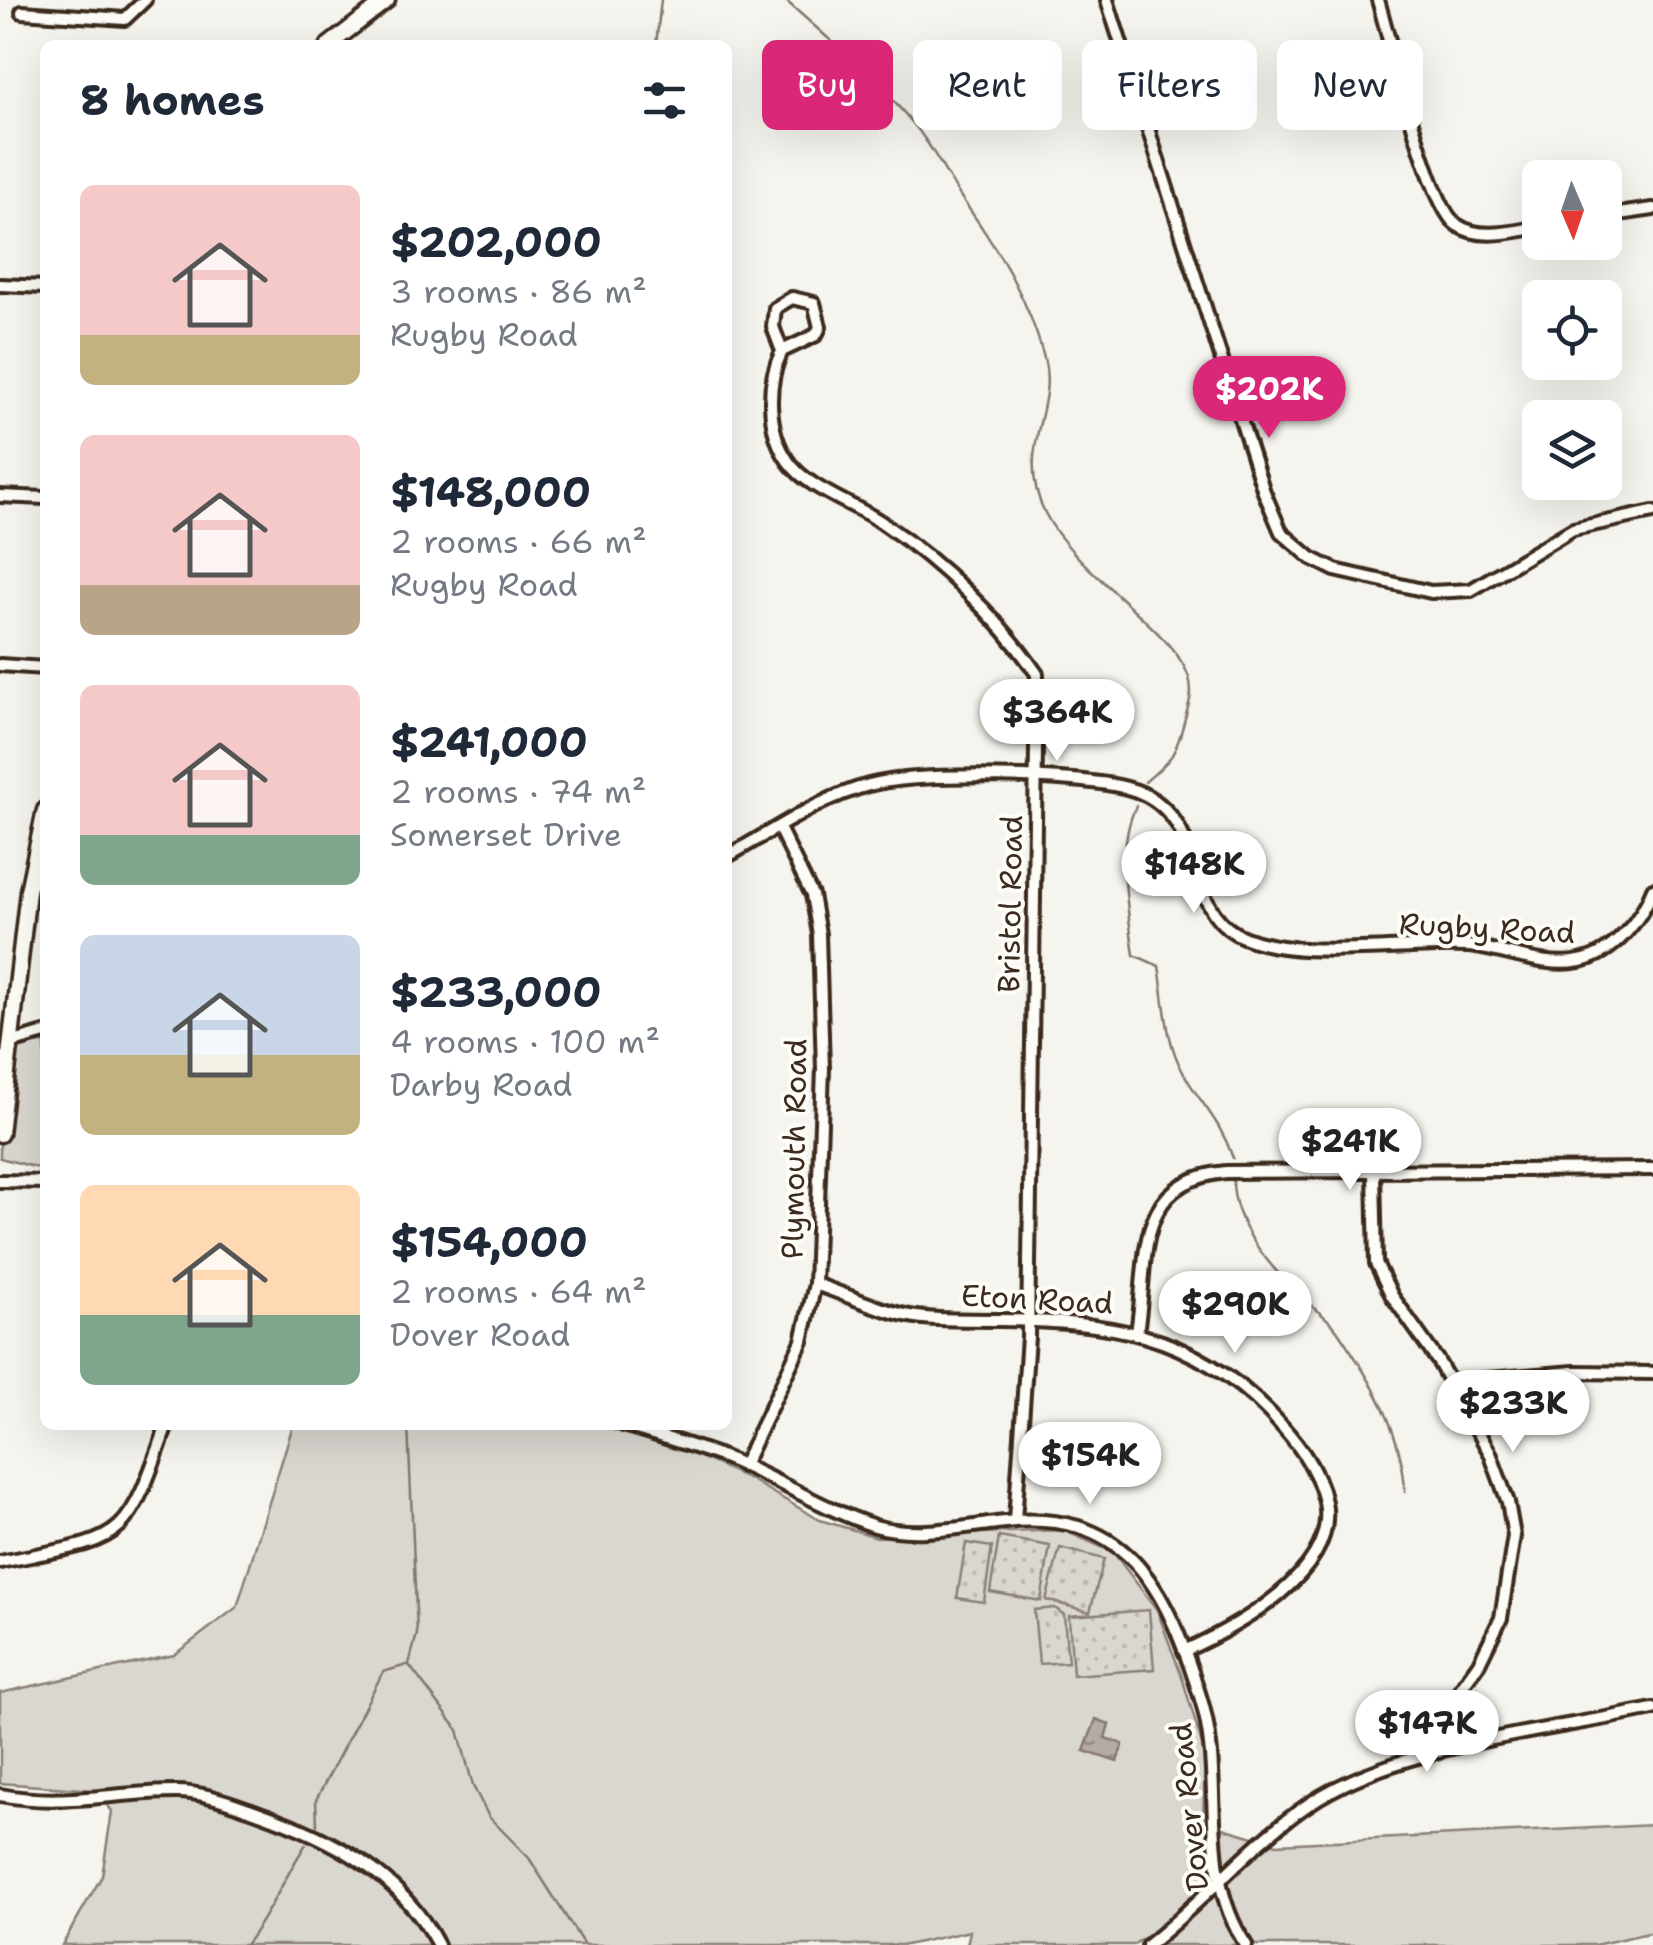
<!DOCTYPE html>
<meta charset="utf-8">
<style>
:root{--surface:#fff;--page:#f6f6f7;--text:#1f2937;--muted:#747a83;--accent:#db2777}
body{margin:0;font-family:"Shantell Sans",sans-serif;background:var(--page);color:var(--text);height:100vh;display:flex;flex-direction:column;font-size:38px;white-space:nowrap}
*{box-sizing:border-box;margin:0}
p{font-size:32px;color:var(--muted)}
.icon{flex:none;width:55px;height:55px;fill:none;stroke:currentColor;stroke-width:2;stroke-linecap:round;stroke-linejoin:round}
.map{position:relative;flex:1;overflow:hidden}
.drawer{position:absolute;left:40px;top:40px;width:692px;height:1390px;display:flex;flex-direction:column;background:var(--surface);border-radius:15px;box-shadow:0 10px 40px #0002}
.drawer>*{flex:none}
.guide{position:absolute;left:762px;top:40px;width:740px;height:90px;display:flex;gap:20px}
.needle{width:65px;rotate:178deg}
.tools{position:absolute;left:1522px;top:160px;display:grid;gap:20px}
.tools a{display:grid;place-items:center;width:100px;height:100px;border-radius:15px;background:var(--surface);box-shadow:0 10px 40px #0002;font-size:50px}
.price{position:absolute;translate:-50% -85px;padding:0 22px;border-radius:35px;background:#fff;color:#222;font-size:32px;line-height:65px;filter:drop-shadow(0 2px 5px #0008)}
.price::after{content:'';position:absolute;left:50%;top:60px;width:30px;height:22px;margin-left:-15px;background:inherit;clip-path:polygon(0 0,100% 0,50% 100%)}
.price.selected{background:var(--accent);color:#fff}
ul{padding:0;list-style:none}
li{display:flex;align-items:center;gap:30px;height:250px;padding:0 40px}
li span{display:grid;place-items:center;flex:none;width:280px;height:200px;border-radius:15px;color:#555}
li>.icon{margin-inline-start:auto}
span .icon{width:120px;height:120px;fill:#fffc;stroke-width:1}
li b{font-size:42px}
h2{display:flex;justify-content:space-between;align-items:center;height:120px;padding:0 40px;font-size:42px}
.chip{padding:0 35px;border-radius:15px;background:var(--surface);box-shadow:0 10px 40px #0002;font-size:35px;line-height:90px}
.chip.selected{background:var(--accent);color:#fff}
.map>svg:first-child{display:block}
</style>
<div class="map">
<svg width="1653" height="1945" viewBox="0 0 1653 1945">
<defs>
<pattern id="park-dots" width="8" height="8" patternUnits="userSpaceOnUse" patternTransform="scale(2.5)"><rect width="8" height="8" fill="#dad6d0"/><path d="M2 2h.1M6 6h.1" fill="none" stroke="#bcb8b2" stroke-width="1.8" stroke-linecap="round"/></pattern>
<pattern id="water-ripples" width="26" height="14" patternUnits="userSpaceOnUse" patternTransform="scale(2.5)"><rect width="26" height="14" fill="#b4aca4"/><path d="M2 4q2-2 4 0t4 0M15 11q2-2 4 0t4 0" fill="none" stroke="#948c85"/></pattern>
</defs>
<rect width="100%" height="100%" fill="#f5f4ee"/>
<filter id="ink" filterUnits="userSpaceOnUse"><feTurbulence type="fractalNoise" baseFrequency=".01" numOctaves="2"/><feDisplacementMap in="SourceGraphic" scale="20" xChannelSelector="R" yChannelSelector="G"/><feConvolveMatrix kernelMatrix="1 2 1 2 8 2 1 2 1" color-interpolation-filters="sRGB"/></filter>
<g filter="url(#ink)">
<!-- grass -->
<g fill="#dad6d0" stroke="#8a8077" stroke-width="2.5">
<polygon points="45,1043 45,1170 0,1158 0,1044"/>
<polygon points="293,1425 596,1425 688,1451 751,1480 820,1520 877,1537 1063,1530 1113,1552 1157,1610 1182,1677 1205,1755 1203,1822 1277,1844 1653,1825 1653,1932 1595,1945 1153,1945 1142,1939 1133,1945 967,1945 970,1931 906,1945 62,1945 102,1876 112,1811 94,1790 0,1783 0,1693 174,1655 237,1607"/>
</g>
<!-- park -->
<g fill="url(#park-dots)" stroke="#8a8077" stroke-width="2.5">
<polygon points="999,1537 1050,1546 1041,1601 990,1592"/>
<polygon points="966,1543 992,1547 984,1602 957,1598"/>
<polygon points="1060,1548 1104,1559 1090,1612 1046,1600"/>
<polygon points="1055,1608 1064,1615 1068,1662 1039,1664 1034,1610"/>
<polygon points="1149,1610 1154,1669 1073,1675 1069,1616"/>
</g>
<!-- water -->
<polygon fill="url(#water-ripples)" stroke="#84786e" stroke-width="2.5" points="1096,1719 1109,1724 1105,1738 1123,1744 1117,1762 1084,1751"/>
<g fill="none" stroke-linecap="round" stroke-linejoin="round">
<!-- stream -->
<g stroke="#84786e" stroke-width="2.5">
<path d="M785,0C830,40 878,80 916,127C935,151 948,179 965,203C999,251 1029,300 1044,358C1058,409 1014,450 1045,513C1074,572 1175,630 1189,678C1194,694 1188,706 1184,722C1175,756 1172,759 1145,782"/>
<polyline points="656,45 661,0"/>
<path d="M1136,806C1115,850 1128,907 1134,955L1159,966C1165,1001 1165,1040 1183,1072C1201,1105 1219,1118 1233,1158"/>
<path d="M1233,1181C1233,1225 1271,1268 1302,1298C1314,1309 1328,1317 1337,1330C1370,1378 1403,1432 1405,1492"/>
<polyline points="408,1425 417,1634 409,1664"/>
<polyline points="409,1665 458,1730 473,1786 489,1817 529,1858 584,1945"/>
<polyline points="317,1825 316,1800 383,1672 407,1665"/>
<path d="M245,1945C269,1915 284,1878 306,1844"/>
</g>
<!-- street casing -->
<g stroke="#3b2a1e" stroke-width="18">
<g id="street">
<polyline points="1107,0 1264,492 1281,532 1311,558 1335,570 1431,592 1471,590 1573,529 1653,512"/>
<path d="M1378,0C1390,40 1429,207 1457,225C1480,241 1514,231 1540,227"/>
<polyline points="22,12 125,19 145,0"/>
<polyline points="1605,216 1653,209"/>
<polyline points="0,285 45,287"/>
<path d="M782,351L773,327L775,308L792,298L814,303L820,327L816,335L782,351C766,383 767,431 788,461C808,490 856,504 884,524C941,563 998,617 1037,674L1028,1337L1015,1520"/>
<polyline points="0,496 45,498"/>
<polyline points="0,665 45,668"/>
<path d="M728,856C773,831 819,798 869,785C919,771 1077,775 1127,788C1208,809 1180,901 1235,933C1288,963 1404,943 1468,946C1504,949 1544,969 1580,961C1614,954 1641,920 1653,889"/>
<polyline points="10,1043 45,1033"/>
<polyline points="1374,1172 1376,1263 1392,1296 1438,1361 1490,1453 1508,1502 1514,1536 1501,1618 1479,1663 1440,1718 1435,1737 1439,1752"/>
<polyline points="0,1181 45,1182"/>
<path d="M815,1284C848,1295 882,1312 916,1317C943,1321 972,1319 999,1320C1107,1322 1190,1331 1270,1413C1293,1437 1318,1467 1325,1502C1339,1572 1237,1627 1184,1651"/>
<path d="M1137,1332C1149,1262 1131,1181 1226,1172L1653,1169"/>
<polyline points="1451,1382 1574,1372 1653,1373"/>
<path d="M623,1425C659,1436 696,1446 731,1460C779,1480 825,1510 875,1526C912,1537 958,1528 996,1523C1126,1505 1165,1585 1200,1696C1227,1780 1195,1869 1246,1945"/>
<polyline points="743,1466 802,1341 815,1284 823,1069 819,934 812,895 779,828"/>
<path d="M0,1562C125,1537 124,1548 167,1425"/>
<path d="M0,1795C63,1807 114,1792 176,1792C204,1792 231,1803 257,1812C331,1838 400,1873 438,1945"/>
<path d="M1148,1945C1204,1901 1250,1844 1309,1804C1396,1745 1549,1731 1653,1709"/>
</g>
</g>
<!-- secondary casing -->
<g stroke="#3b2a1e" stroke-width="21">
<g id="secondary">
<polyline points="329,45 387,0"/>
<polyline points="0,1134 28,891 45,810"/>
</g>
</g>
<!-- street -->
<use href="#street" stroke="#fdfcf7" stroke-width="10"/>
<!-- secondary -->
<use href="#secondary" stroke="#fdfcf7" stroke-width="14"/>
</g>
</g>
<g text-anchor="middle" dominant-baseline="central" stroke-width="8" stroke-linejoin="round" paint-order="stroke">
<!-- street labels -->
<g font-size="30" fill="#3b2a1e" stroke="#fdfcf7">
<text transform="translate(1010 904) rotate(-89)">Bristol Road</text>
<text transform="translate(1487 928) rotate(3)">Rugby Road</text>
<text transform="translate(794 1149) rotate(-89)">Plymouth Road</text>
<text transform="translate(1037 1299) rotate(3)">Eton Road</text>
<text transform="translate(1189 1807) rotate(-96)">Dover Road</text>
</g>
</g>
</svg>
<div class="tools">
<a><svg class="needle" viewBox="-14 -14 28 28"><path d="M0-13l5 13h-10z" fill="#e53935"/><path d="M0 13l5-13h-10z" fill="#747a83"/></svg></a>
<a><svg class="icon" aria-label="locate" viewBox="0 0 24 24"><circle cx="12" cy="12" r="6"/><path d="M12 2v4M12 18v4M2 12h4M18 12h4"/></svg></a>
<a><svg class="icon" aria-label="layers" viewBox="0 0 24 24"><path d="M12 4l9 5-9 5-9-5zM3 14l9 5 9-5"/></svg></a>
</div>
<b class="price selected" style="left:1269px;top:441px">$202K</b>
<b class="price" style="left:1057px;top:764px">$364K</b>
<b class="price" style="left:1194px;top:916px">$148K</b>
<b class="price" style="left:1350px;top:1193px">$241K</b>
<b class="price" style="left:1235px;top:1356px">$290K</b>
<b class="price" style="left:1513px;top:1455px">$233K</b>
<b class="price" style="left:1090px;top:1507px">$154K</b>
<b class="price" style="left:1427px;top:1775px">$147K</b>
<div class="guide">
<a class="chip selected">Buy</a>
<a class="chip">Rent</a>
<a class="chip">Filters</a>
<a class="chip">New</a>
</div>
<section class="drawer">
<h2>8 homes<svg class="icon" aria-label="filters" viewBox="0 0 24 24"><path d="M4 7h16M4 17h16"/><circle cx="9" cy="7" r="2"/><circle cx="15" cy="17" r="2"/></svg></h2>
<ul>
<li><span style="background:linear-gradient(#f6c9c9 75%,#c2b280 0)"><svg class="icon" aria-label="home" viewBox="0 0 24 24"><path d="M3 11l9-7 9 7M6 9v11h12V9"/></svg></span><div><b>$202,000</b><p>3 rooms · 86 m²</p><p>Rugby Road</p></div></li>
<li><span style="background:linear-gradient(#f6c9c9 75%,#b9a48a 0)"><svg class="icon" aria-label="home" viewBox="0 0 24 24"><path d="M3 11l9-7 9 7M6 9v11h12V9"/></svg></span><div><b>$148,000</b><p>2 rooms · 66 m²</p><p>Rugby Road</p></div></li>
<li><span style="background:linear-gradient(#f6c9c9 75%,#7fa58c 0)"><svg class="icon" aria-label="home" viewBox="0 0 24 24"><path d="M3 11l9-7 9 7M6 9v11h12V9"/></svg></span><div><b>$241,000</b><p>2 rooms · 74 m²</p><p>Somerset Drive</p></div></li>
<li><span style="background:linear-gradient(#c9d6e8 60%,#c2b280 0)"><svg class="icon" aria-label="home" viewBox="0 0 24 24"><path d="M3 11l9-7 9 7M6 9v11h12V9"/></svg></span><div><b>$233,000</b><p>4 rooms · 100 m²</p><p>Darby Road</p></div></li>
<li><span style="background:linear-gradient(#ffd9b3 65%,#7fa58c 0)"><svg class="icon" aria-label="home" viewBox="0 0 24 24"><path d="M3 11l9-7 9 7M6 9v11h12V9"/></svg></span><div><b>$154,000</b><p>2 rooms · 64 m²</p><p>Dover Road</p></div></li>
</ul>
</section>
</div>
